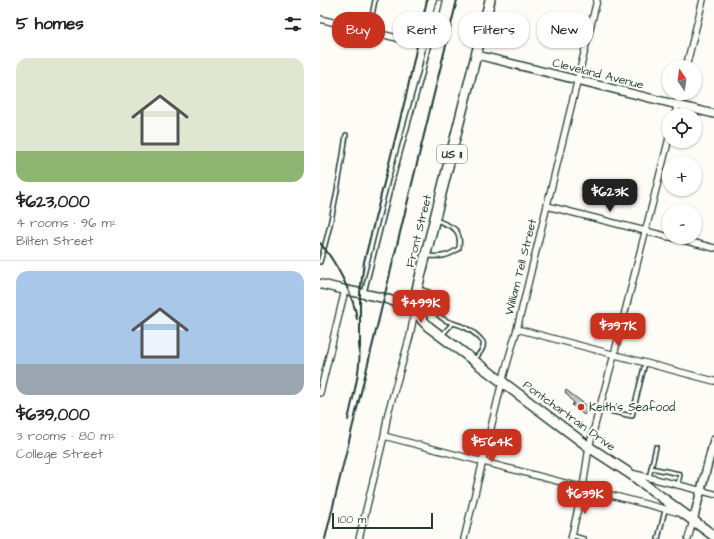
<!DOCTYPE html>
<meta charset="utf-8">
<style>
:root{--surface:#fff;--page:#f6f6f6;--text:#222;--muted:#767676;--line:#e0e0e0;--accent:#c8321e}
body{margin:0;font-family:"Architects Daughter",sans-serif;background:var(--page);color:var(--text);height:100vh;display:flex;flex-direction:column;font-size:15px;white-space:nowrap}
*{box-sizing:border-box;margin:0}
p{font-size:13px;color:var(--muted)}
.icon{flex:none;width:22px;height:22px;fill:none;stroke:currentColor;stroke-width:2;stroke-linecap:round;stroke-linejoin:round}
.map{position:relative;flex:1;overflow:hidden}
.side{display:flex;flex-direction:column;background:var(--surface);width:320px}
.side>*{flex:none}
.banner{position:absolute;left:12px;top:12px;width:322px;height:36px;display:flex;gap:8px}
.needle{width:26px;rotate:347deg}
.controls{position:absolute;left:342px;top:60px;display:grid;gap:8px}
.controls a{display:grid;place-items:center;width:40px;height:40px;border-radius:50%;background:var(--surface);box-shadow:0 1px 3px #0004;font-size:20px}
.scale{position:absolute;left:12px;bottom:10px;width:101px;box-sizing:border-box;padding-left:4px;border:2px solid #1f3d34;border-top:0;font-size:11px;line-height:14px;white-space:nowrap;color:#1f3d34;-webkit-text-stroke:3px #fdfcf7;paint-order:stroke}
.price{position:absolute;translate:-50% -34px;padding:0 9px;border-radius:8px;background:var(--accent);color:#fff;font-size:13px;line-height:26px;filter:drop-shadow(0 1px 2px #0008)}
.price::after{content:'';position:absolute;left:50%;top:24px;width:12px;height:9px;margin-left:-6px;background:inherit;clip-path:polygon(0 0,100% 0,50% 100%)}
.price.current{background:#222;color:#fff}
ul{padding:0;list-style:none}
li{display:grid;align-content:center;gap:8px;height:212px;padding:0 16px}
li+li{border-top:1px solid var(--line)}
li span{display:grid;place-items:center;height:124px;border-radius:12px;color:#555}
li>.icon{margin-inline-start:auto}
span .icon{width:72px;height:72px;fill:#fffc;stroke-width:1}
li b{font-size:17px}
h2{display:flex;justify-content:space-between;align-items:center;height:48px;padding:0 16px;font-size:17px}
.pill{padding:0 14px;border-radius:16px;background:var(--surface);box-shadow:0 1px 3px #0004;font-size:14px;line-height:36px}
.pill.current{background:var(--accent);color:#fff}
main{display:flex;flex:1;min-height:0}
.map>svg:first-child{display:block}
</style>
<main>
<section class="side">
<h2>5 homes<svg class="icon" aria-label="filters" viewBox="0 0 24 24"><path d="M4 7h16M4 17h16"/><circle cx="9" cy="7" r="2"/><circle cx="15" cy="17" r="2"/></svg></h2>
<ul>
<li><span style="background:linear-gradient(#dfe7d0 75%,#8fb573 0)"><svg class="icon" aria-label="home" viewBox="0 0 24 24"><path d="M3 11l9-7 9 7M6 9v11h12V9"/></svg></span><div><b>$623,000</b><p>4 rooms · 96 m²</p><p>Bilten Street</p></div></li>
<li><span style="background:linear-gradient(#a9c7e8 75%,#9aa5b1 0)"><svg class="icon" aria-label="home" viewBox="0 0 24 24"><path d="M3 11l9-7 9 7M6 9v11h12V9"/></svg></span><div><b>$639,000</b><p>3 rooms · 80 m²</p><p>College Street</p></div></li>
</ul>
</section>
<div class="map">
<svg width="394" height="539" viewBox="0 0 394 539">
<defs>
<pattern id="building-back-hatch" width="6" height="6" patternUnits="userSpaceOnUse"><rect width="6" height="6" fill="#c6cdc7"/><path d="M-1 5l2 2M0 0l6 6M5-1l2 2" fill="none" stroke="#aab1ac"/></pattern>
</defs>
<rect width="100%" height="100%" fill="#fdfcf7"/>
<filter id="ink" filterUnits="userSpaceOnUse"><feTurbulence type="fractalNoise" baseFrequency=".025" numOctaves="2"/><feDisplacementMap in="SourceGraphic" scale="8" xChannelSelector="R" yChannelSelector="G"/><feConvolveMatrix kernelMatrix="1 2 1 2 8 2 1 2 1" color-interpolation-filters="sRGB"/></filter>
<g filter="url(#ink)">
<!-- building -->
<polygon fill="url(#building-back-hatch)" stroke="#1f3d34" points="246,390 270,408 264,415 252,405 254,403 245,392"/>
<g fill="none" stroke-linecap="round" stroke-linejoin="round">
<!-- service casing -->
<g stroke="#1f3d34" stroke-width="6">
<g id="service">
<polyline points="49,31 55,0"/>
<path d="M107,256C120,257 128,257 139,248C142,228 132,227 116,220"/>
<path d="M0,262C13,221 20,177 26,135"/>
<path d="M99,289L109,292C111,299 112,306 116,312C124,324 136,322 146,328C152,331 159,337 163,342C165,349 158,355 154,360"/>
<polyline points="44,293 73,178 103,71 109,43"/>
<polyline points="121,336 132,324"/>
<polyline points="280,409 312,416 325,363"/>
<polyline points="331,468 360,474 358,485"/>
<polyline points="329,478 336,447"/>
<polyline points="251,535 264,539"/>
<polyline points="338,539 345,510"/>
</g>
</g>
<!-- minor casing -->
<g stroke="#1f3d34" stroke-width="8">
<g id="minor">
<polyline points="0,19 85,40 109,43 119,3"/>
<polyline points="366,67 383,0"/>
<polyline points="355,115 360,93"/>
<polyline points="227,206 349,237"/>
<polyline points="351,237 394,248"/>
<polyline points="197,329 394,381"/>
<polyline points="0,393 25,290"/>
<polyline points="64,436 360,513"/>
<polyline points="315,474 394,494"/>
<polyline points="39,539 64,436 68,413 90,336 95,309"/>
<polyline points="144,539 182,382 197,329 277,0"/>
<polyline points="251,539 263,487 269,447 294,355 349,138"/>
<polyline points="368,539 373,521"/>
</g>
</g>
<!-- tertiary casing -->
<g stroke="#1f3d34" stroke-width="10">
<g id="tertiary">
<polyline points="157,55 394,114"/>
<polyline points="373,521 394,440"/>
</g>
</g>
<!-- secondary casing -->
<g stroke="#1f3d34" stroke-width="11">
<polyline id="secondary" points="0,284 25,290 64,298 95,309"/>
</g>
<!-- primary casing -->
<g stroke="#1f3d34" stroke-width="12">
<polyline id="primary" points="170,0 96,293 95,309 103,321 109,327 269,447 309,473 394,536"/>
</g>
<!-- service -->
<use href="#service" stroke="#fdfcf7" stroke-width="3"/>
<!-- minor -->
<use href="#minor" stroke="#fdfcf7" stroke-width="5.5"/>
<!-- tertiary -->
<use href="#tertiary" stroke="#fdfcf7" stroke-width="7"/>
<!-- secondary -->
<use href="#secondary" stroke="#fdfcf7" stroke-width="8"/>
<!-- primary -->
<use href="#primary" stroke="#fdfcf7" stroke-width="9"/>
<!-- rail -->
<g stroke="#1f3d34" stroke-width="2">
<path d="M0,243C15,260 34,296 37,319"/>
<polyline points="40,348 40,293 44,262 86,96 107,0"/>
<path d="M28,420C33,397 42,366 39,343"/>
<polyline points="5,539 137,0"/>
</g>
</g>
</g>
<!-- markers -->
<circle fill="#c8321e" stroke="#fdfcf7" stroke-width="1.5" cx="261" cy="407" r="4"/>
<g text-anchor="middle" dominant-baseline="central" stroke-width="4" stroke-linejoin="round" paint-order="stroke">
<!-- shield labels -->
<rect fill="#fdfcf7" stroke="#62766e" stroke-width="1" x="117" y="145" width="30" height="18" rx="3"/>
<g font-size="11" font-weight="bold" fill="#1f3d34">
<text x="132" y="154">US 11</text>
</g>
<!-- street labels -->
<g font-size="12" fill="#1f3d34" stroke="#fdfcf7">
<text transform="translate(278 74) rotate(14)">Cleveland Avenue</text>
<text transform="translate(99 231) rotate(-76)">Front Street</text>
<text transform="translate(201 267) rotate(-76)">William Tell Street</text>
<text transform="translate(249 416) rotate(36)">Pontchartrain Drive</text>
</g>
<!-- poi labels -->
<g font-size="12" fill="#1f3d34" stroke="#fdfcf7" text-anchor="start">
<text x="269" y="407">Keith's Seafood</text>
</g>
</g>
</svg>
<div class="controls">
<a><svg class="needle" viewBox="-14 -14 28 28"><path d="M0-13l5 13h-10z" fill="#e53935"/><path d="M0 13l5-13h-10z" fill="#767676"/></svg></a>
<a><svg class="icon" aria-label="locate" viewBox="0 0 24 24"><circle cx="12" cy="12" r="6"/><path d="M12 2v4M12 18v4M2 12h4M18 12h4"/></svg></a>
<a>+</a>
<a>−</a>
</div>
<div class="scale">100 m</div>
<b class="price current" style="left:290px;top:213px">$623K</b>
<b class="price" style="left:101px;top:324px">$499K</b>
<b class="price" style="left:298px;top:347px">$397K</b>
<b class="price" style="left:172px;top:463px">$564K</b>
<b class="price" style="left:265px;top:515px">$639K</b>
<div class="banner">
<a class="pill current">Buy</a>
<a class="pill">Rent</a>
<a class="pill">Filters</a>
<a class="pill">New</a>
</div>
</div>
</main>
